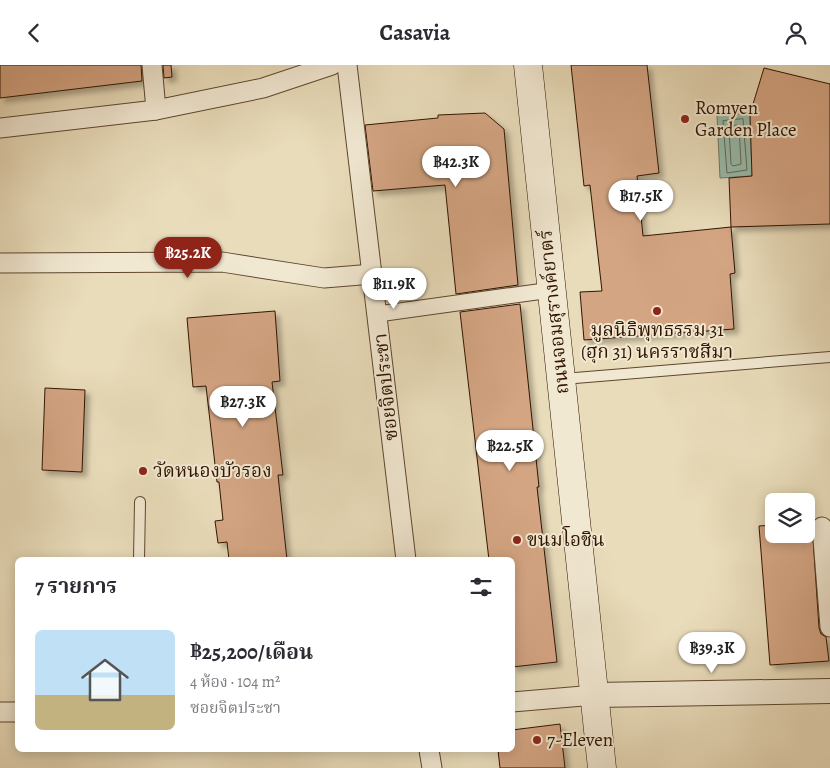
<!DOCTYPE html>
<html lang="th">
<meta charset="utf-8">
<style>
:root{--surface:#fff;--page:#f7f7f7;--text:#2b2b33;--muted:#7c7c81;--line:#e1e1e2;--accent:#8f2418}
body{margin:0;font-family:Alegreya,"Noto Serif Thai",serif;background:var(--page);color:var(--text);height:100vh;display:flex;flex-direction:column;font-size:19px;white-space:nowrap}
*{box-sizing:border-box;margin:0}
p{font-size:16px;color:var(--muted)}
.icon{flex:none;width:28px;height:28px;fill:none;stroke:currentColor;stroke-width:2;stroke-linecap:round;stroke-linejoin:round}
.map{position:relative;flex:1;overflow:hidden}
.panel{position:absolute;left:15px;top:492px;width:500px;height:195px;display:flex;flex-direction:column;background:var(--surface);border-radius:8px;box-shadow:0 2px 12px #0003}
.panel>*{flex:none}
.controls{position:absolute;left:765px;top:428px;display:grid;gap:10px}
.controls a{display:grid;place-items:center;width:50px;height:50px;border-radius:8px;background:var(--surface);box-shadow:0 2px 12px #0003;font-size:25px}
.price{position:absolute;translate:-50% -42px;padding:0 11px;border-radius:18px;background:#fff;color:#222;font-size:16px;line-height:32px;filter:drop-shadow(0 1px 2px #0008)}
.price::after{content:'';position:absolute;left:50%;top:30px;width:15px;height:11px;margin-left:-8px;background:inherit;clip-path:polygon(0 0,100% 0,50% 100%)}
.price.on{background:var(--accent);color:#fff}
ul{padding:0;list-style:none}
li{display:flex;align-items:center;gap:15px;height:125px;padding:0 20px}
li+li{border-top:1px solid var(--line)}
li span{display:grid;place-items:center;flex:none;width:140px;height:100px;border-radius:8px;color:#555}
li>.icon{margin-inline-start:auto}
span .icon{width:60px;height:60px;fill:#fffc;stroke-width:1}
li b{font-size:21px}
h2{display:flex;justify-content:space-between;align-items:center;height:60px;padding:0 20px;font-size:21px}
header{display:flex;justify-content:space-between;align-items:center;height:65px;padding:0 20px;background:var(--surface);font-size:22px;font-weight:600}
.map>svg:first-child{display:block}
</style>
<header><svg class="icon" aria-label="back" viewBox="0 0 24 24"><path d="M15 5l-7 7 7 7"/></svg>Casavia<svg class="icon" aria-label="person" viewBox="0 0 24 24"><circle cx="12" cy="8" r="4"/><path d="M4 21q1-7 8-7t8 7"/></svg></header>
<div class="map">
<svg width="830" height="703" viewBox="0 0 830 703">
<defs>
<filter id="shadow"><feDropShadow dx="4.5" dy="4.5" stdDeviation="2.5" flood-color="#0004"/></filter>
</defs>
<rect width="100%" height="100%" fill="#e9dcba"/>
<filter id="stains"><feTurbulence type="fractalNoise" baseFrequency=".004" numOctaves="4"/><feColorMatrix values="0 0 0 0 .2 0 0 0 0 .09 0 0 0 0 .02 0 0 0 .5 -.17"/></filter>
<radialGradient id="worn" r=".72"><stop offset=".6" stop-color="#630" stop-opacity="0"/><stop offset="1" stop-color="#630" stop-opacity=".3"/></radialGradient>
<!-- water -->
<polygon fill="#97bcad" stroke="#6e7968" points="750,48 752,111 720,113 717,50"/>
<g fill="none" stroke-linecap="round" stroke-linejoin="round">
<!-- shore -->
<g stroke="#646856" stroke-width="1">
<polygon points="743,54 747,105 727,108 723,56"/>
<polygon points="737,60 739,62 741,99 733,101 731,99 729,63"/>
</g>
</g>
<!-- building -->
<g fill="#d4a583" stroke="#301400" filter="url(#shadow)">
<polygon points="0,0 141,0 142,16 0,33"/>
<polygon points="163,0 171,0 172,12 164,13"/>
<polygon points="571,0 647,0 659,108 637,111 643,171 731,162 735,208 730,209 734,264 584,275 580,227 602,226 590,120 584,121"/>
<polygon points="764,3 830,19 830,159 731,162 729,113 752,111 750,49"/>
<polygon points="485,48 504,64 518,220 456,229 445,120 373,126 365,60 438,53 438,50"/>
<polygon points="520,239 539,422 537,422 557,597 512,602 512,495 489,495 460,247"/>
<polygon points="275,246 280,316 272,317 283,410 278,410 287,495 229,495 227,477 218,478 215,456 223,455 219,417 217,417 206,321 193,322 187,253"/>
<polygon points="45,323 85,325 82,407 42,405"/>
<polygon points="812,458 819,563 821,569 826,572 829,596 770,600 759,461 774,460 774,469 806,469 806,459"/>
<polygon points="560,659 565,703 500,703 498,685 512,685 512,665"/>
</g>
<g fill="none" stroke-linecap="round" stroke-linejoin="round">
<!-- service casing -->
<g stroke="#5e462e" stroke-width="12">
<g id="service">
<polyline points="563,314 830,292"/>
<polyline points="139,495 140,437"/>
</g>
</g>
<!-- pedestrian casing -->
<g stroke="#5e462e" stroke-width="17">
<polyline id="pedestrian" points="378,249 551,225"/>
</g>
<!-- minor casing -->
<g stroke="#5e462e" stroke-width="21">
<g id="minor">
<polyline points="152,0 156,45"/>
<polyline points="347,0 406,495"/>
<polyline points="0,63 156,45 263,23 332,0"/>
<polyline points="0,198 222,197 324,213 373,209"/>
<polyline points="822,462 830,562"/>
<polyline points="512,637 595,630"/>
<polyline points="0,647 18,647"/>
<polyline points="429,685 432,703"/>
</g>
</g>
<!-- tertiary casing -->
<g stroke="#5e462e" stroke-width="26">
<polyline id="tertiary" points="595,630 830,626"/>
</g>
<!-- secondary casing -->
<g stroke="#301400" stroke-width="29">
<polyline id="secondary" points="528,0 602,703"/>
</g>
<!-- service -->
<use href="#service" stroke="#f1e8d2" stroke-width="10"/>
<!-- pedestrian -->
<use href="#pedestrian" stroke="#f1e8d2" stroke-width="15"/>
<!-- minor -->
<use href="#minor" stroke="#f1e8d2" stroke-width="19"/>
<!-- tertiary -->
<use href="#tertiary" stroke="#f1e8d2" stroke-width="24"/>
<!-- secondary -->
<use href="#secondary" stroke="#f1e8d2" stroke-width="28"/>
</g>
<!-- markers -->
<g fill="#8f2418" stroke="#f1e8d2" stroke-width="2">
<circle cx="685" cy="54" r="5"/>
<circle cx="657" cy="246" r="5"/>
<circle cx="143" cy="406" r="5"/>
<circle cx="517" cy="475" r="5"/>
<circle cx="537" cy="675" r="5"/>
</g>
<g text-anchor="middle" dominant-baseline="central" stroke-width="4" stroke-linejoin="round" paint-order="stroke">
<!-- poi labels -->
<g font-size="19" fill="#301400" stroke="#f1e8d2" text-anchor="start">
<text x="695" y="43">Romyen<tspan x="695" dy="22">Garden Place</tspan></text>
<text x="657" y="265" text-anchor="middle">มูลนิธิพุทธรรม 31<tspan x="657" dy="22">(ฮุก 31) นครราชสีมา</tspan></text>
<text x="153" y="406">วัดหนองบัวรอง</text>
<text x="527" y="475">ขนมโอชิน</text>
<text x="547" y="675">7-Eleven</text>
</g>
<!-- street labels -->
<g font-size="19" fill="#301400" stroke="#f1e8d2">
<text transform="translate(554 247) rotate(-96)">ถนนจอมสุรางค์ยาตร์</text>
<text transform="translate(386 322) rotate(-96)">ซอยจิตประชา</text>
</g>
</g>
<rect width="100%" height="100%" filter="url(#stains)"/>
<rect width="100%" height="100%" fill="url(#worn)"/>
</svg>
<div class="controls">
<a><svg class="icon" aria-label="layers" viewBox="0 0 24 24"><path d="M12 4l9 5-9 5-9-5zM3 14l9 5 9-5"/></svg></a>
</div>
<b class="price" style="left:456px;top:123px">฿42.3K</b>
<b class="price" style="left:641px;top:157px">฿17.5K</b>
<b class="price on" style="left:188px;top:214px">฿25.2K</b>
<b class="price" style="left:394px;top:245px">฿11.9K</b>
<b class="price" style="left:243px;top:363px">฿27.3K</b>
<b class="price" style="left:510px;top:407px">฿22.5K</b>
<b class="price" style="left:712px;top:609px">฿39.3K</b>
<section class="panel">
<h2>7 รายการ<svg class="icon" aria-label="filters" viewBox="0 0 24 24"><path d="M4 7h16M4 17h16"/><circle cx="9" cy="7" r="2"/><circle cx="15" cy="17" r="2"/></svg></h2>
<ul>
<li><span style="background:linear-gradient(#bfe0f5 65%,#c2b280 0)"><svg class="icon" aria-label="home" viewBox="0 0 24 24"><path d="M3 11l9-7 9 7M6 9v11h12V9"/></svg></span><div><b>฿25,200/เดือน</b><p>4 ห้อง · 104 m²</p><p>ซอยจิตประชา</p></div></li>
</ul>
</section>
</div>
